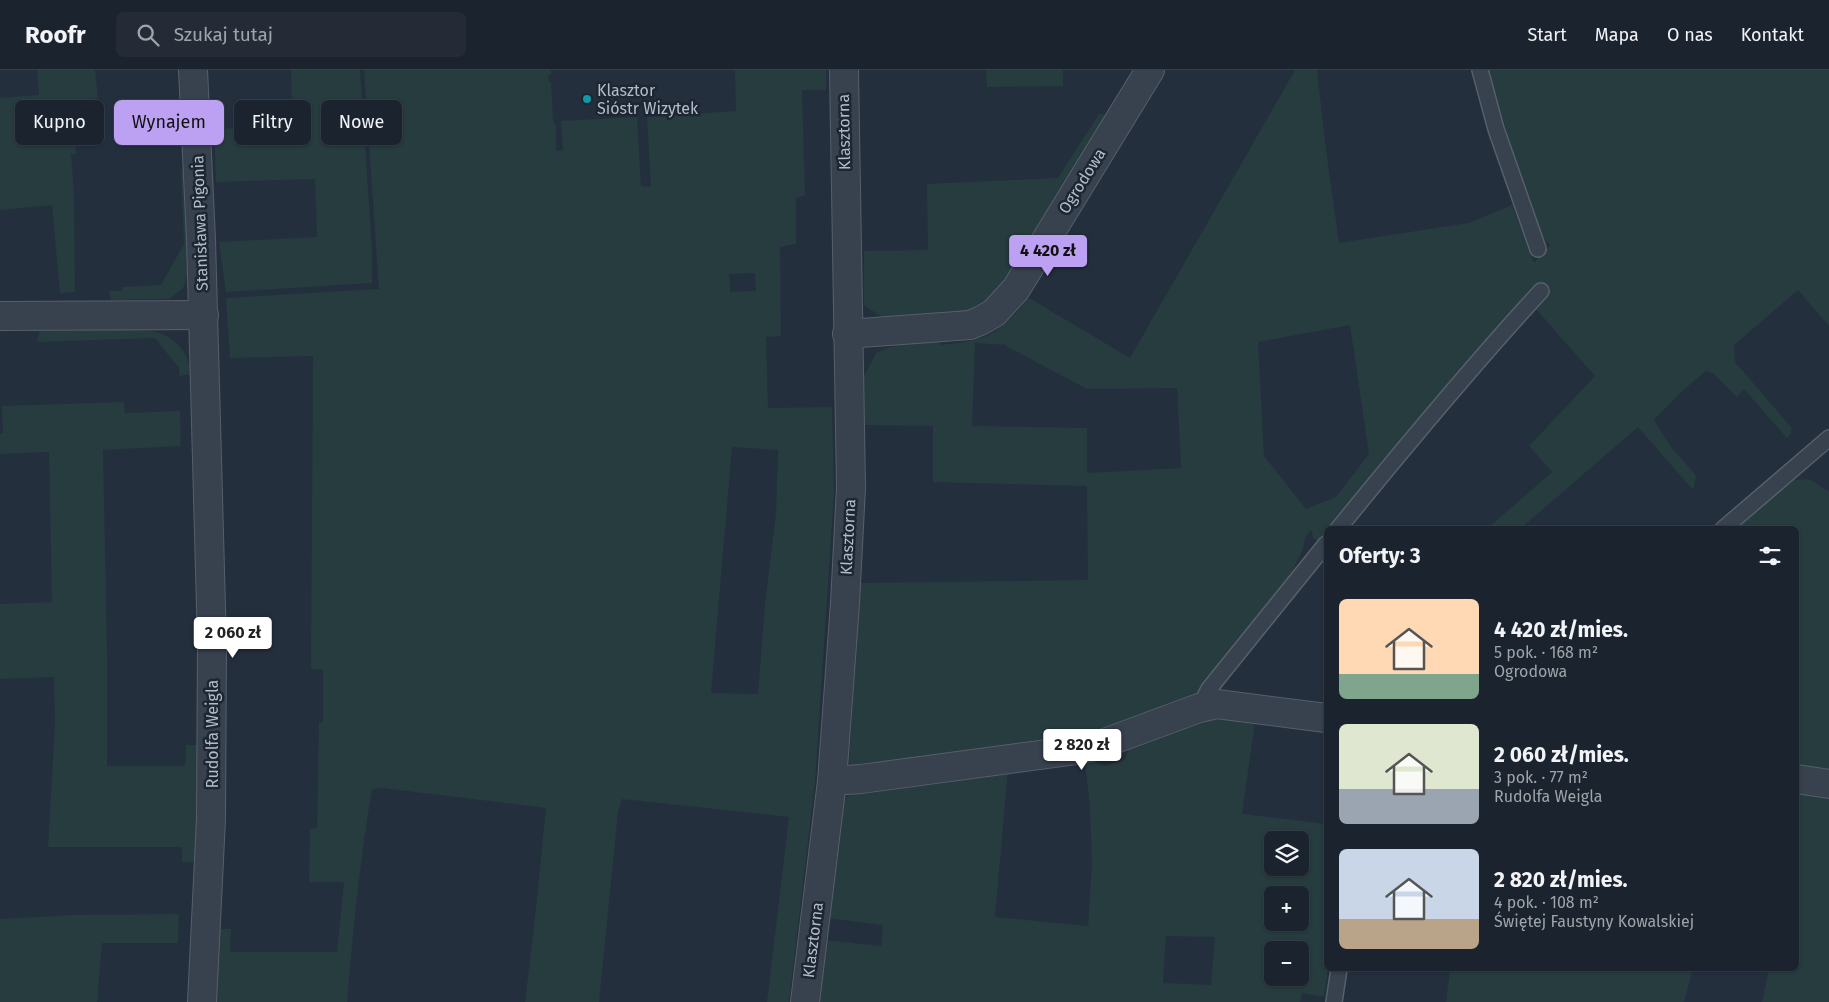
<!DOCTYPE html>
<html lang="pl">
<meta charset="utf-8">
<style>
:root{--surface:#1b232e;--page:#242b36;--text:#f1f3f6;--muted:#a0a4aa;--line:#39404a;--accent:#bca0f2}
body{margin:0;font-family:"Fira Sans",sans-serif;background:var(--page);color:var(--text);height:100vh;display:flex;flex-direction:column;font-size:19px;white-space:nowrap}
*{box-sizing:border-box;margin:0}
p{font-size:16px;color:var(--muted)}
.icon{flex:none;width:28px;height:28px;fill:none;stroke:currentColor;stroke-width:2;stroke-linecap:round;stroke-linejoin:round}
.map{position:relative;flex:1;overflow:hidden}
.sheet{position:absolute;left:1324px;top:456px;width:475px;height:445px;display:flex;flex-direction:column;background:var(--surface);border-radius:8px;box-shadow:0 1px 4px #0004,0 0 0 1px var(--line)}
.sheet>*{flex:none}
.banner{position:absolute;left:15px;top:30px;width:475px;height:45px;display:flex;gap:10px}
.buttons{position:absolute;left:1264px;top:761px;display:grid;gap:10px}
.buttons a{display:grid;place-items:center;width:45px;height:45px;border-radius:8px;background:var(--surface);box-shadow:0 1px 4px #0004,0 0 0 1px var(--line);font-size:25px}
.price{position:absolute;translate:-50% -42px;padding:0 11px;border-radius:5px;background:#fff;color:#222;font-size:16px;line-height:32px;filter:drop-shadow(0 1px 2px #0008)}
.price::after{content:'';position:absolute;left:50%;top:30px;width:15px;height:11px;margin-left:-8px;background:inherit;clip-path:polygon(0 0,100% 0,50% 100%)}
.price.selected{background:var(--accent);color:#111}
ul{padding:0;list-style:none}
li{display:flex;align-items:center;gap:15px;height:125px;padding:0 15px}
li span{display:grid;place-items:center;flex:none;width:140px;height:100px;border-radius:8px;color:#555}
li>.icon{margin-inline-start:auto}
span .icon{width:60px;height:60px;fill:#fffc;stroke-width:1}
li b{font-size:21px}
h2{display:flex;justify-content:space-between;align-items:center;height:60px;padding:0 15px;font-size:21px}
.pill{padding:0 18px;border-radius:8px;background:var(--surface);box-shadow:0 1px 4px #0004,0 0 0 1px var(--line);font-size:18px;line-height:45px}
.pill.selected{background:var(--accent);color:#111}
header{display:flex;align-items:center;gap:30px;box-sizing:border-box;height:70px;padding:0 25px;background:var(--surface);border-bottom:1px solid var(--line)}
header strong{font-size:24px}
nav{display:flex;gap:28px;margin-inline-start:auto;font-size:18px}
.search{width:350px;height:45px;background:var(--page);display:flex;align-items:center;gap:12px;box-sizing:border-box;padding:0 18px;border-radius:8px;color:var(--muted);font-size:19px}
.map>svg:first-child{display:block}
</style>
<header>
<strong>Roofr</strong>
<div class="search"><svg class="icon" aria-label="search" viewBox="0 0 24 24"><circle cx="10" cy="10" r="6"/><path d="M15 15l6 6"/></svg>Szukaj tutaj</div>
<nav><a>Start</a><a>Mapa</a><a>O nas</a><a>Kontakt</a></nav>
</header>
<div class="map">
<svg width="1829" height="932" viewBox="0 0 1829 932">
<rect width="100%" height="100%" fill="#242f3e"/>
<!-- green -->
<g fill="#263c3f" fill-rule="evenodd">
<polygon points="37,0 95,0 98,28 71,31 76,84 71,84 74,125 75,222 60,223 52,135 0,140 0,28 39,25"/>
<polygon points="291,0 360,0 372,179 372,213 226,222 219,172 317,167 315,109 216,112 214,59 292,56"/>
<path d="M364,0H551V5H548L549,12H551L553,52L556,56V81L563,80L561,51L637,47L641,116L651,117L647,47L736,41L735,0H826V20H802L805,125L796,128V174L780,177L781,266L766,267L768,338L832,337L834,423L815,713L789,932H767L789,747L622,729L618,742L599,932H525L536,839L546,738L382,718L372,719C360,789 353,861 347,932H214L218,859H231L230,882H337L344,812H309L310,759L317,758L319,652H323V600L311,599L313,286L230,288L226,228L379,219ZM755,203L756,221L730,222L729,204ZM732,377L778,380L776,443L765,534L758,624L711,623Z"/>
<polygon points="986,0 1063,0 1063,16 987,17"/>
<path d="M1295,0H1317L1326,80L1339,173L1469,153L1512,135L1534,193L1550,175L1543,168L1533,148L1488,0H1829V256L1798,220L1734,275L1735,292L1791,357V363L1787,368L1744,319L1737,327L1714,304L1706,301L1681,322L1654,350L1671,377L1694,403L1696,407L1693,420L1638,357L1520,459H1487L1552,402L1529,376L1595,306L1535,238L1500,258L1380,393L1332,459H1326V467L1323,472L1314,469L1311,460L1305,468L1303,479L1289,507L1211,607L1192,627L1096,667L857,699L849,693L860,513L1088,510L1087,416L933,412V356L864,355L863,309L876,283L887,278L904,274L939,270L941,275C992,269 995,266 1029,228L1130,288ZM1350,255L1369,384L1336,427L1306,439L1264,386L1258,272ZM975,273L1006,275V276L1087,319L1177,318L1181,398L1087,403V358L972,356Z"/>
<polygon points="1099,44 1109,45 1015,199 996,224 986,233 964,243 883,248 864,235 864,181 928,180 927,114 1058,108"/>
<polygon points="181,99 185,99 189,201 183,218 169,229 111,230 109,221 122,221 122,217 161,215 184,174"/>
<path d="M85,258C126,258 184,249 191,304L179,306V298L155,268L37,272L40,261Z"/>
<polygon points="124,332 125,343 180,341 181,376 103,380 107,582 107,696 185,696 186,675 199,675 195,792 182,792 182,777 48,777 55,653 54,607 0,609 0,534 52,532 49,382 0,384 0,364 3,363 2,336"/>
<path d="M1806,409C1815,410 1820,418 1829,421V707L1796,702V459H1733L1783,415L1792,410Z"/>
<path d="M1241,649L1255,652L1242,744L1326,754V899H1328L1324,927L1302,923L1300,932H816L824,870L881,876L883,855L826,848L843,729L864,717L1008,699L995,847L1088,856L1092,794L1090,739L1085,692L1093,690L1105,696L1125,690L1129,678L1194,651ZM1272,770H1300V798H1272ZM1272,825H1300V852H1272ZM1166,866L1215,867L1211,915L1163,913ZM1272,880H1300V908H1272Z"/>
<polygon points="1796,717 1829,721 1829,932 1762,932 1769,899 1796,899"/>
<polygon points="179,844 178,873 102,873 97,932 0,932 0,849 74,845"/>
<polygon points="1450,899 1693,899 1684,932 1446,932"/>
</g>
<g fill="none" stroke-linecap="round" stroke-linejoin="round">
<!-- lane casing -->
<g stroke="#565f6c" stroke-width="18">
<g id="lane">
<polyline points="1480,0 1496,59 1538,179"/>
<path d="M1338,459C1404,378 1470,298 1541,221"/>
<polyline points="1723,459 1829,368"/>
<polyline points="1199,638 1209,619 1326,474"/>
<polyline points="1334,932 1339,899"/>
</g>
</g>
<!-- street casing -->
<g stroke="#565f6c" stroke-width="30">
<g id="street">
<polyline points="193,0 201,169 212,574 211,749 202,932"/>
<polyline points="0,246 204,245"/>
<polyline points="847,264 970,255 980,251 994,243 1016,219 1150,0"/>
<polyline points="1796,709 1829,714"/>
<polyline points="832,711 861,709 1077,680 1099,675 1199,638 1217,634 1326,648"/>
<polyline points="805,932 832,711 845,533 851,418 844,0"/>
</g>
</g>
<!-- lane -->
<use href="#lane" stroke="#38414e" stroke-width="15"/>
<!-- street -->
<use href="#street" stroke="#38414e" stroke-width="28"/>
</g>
<!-- markers -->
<circle fill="#0f9aa8" stroke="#1d2633" stroke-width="2" cx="587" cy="29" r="5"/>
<g text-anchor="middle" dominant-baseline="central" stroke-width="5" stroke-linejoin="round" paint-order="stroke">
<!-- poi labels -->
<g font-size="16" fill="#b4bcc9" stroke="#1d2633" text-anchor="start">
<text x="597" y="20">Klasztor<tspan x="597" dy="18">Sióstr Wizytek</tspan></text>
</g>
<!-- street labels -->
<g font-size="16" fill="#b4bcc9" stroke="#1d2633">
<text transform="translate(844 62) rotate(-91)">Klasztorna</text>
<text transform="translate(1082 111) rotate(-58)">Ogrodowa</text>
<text transform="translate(200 153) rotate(-92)">Stanisława Pigonia</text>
<text transform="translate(848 467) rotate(-87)">Klasztorna</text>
<text transform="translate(212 664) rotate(-90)">Rudolfa Weigla</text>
<text transform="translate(813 870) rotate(-83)">Klasztorna</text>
</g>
</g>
</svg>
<div class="buttons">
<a><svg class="icon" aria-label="layers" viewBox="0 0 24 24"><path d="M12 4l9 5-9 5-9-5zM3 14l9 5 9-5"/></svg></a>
<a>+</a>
<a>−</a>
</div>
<b class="price selected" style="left:1048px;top:207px">4 420 zł</b>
<b class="price" style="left:233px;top:589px">2 060 zł</b>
<b class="price" style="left:1082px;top:701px">2 820 zł</b>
<div class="banner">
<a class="pill">Kupno</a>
<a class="pill selected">Wynajem</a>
<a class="pill">Filtry</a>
<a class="pill">Nowe</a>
</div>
<section class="sheet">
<h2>Oferty: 3<svg class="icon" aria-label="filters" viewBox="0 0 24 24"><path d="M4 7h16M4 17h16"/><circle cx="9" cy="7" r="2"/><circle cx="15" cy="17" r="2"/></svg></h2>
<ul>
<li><span style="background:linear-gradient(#ffd9b3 75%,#7fa58c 0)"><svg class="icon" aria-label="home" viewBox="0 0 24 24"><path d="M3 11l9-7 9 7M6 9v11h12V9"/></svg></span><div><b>4 420 zł/mies.</b><p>5 pok. · 168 m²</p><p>Ogrodowa</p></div></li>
<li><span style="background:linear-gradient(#dfe7d0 65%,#9aa5b1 0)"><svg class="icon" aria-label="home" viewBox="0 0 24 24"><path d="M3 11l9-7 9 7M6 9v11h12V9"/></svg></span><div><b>2 060 zł/mies.</b><p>3 pok. · 77 m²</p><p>Rudolfa Weigla</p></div></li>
<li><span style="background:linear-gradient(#c9d6e8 70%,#b9a48a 0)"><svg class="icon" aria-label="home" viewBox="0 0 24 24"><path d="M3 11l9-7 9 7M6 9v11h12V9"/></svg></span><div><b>2 820 zł/mies.</b><p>4 pok. · 108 m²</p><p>Świętej Faustyny Kowalskiej</p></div></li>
</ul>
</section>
</div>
